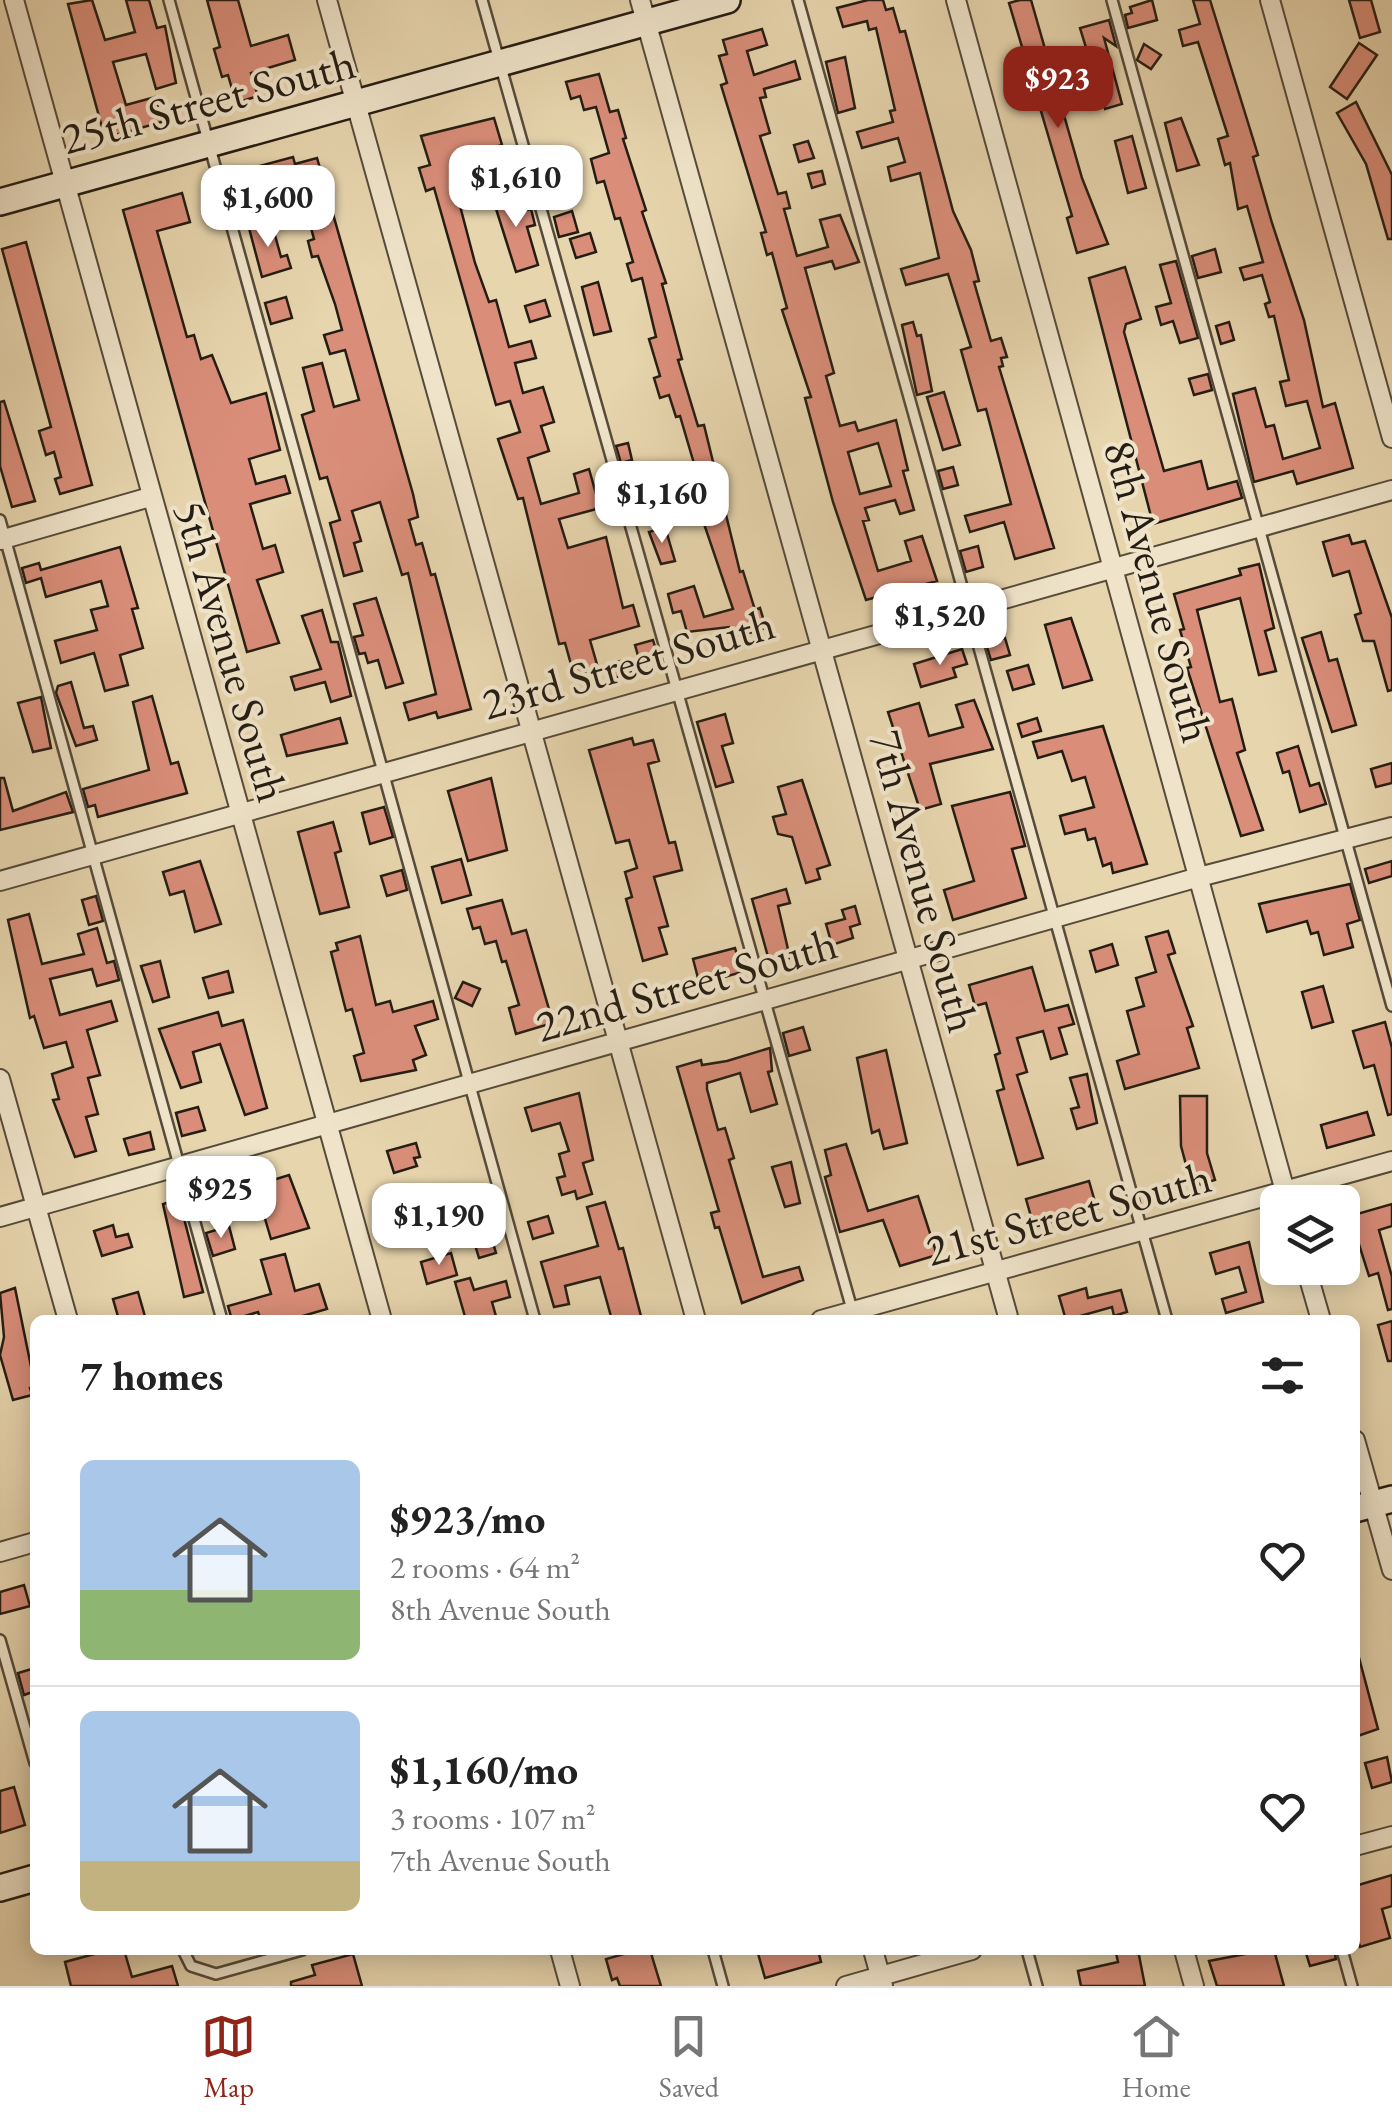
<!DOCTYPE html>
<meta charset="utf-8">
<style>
:root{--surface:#fff;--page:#f6f6f6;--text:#222;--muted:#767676;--line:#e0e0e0;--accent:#8f2418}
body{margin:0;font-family:"EB Garamond",serif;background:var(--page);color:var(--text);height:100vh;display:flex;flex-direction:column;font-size:38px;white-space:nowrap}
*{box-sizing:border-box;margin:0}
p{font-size:32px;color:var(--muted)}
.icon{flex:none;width:55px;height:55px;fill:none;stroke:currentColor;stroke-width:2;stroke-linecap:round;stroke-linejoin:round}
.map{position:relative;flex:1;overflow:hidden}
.details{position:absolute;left:30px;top:1315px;width:1330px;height:640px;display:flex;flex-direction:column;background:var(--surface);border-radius:15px;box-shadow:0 5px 25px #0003}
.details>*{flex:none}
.buttons{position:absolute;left:1260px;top:1185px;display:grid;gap:20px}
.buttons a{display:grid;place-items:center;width:100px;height:100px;border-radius:15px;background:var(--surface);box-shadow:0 5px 25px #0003;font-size:50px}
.price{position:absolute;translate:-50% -85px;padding:0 22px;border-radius:20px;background:#fff;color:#222;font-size:32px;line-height:65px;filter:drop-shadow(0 2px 5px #0008)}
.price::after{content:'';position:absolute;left:50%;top:60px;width:30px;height:22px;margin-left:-15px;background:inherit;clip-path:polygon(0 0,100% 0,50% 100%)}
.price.active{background:var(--accent);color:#fff}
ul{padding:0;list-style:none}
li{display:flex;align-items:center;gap:30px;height:250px;padding:0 50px}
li+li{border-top:2px solid var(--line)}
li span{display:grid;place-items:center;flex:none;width:280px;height:200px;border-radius:15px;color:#555}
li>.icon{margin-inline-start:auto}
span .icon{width:120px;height:120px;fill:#fffc;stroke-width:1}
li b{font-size:42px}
h2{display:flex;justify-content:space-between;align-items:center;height:120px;padding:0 50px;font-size:42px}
.tabs{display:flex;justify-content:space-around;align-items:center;height:140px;border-top:2px solid var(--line);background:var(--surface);font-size:28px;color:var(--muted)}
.tabs a{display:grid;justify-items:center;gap:5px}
.tabs .active{color:var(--accent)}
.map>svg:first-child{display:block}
</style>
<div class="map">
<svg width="1392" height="1986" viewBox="0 0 1392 1986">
<rect width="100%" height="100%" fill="#e7d5ae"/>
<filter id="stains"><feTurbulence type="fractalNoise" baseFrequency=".002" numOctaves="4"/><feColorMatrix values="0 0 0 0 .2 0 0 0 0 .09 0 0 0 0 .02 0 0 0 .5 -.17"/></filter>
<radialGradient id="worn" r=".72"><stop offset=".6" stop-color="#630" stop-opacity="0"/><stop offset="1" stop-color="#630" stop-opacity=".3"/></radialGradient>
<!-- building -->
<g fill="#da8e7a" stroke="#251d13" stroke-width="2.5" fill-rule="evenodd">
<polygon points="92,0 105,40 135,32 126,0 149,0 157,28 165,26 176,83 156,89 146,54 113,62 126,105 155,97 162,122 105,138 68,4"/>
<polygon points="207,0 238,0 251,46 288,35 295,60 251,73 258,96 236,103 228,75 222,77 214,49 220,47"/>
<polygon points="868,0 883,0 886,10 893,8 900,32 905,31 953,211 971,250 979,281 974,282 991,341 1001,338 1007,357 1001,358 1003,366 999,367 1054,548 1015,559 1004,522 970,532 965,516 1011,504 986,409 978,411 961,350 971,347 948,274 906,285 901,269 939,258 920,173 891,181 888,167 905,162 898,138 862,148 857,132 893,122 890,111 895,110 876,28 869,30 867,21 843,27 837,8"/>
<polygon points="1020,0 1031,0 1082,178 1108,244 1077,253 1067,218 1072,216 1009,3"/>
<polygon points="1152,0 1157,20 1128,28 1125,15 1132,13 1130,7"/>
<polygon points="1193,0 1210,0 1258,155 1253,157 1272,223 1304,320 1323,407 1335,403 1353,468 1297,484 1293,471 1254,482 1233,394 1255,388 1266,427 1274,425 1283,459 1320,448 1307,401 1286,406 1280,382 1289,380 1274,316 1269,317 1265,304 1270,302 1262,275 1244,280 1240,268 1263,262 1247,206 1238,209 1230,163 1225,165 1218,139 1228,136 1198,42 1183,46 1179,30 1200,24"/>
<polygon points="1349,0 1371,0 1380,32 1360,38"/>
<polygon points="1109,20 1116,46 1104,38 1122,104 1105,109 1080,28"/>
<path d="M762,29L767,45L747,51L754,75L795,61L800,79L764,89L766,97L760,98L770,133L760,136L778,194L786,192L790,208L784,209L797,256L828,247L820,220L840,215L859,262L835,269L832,261L805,268L834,373L826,376L840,426L855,422L858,431L896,420L908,470L903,471L914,510L900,514L895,500L865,508L869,520L863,521L878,571L911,561L905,541L922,536L937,581L866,600L833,502L805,398L811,397L782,310L787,308L772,253L767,255L761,233L766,232L721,85L727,83L719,56L727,54L723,40ZM878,443L891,486L860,494L848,452Z"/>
<polygon points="1359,43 1377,55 1347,99 1330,87"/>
<polygon points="1144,44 1161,55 1151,69 1137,60"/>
<polygon points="845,57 855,108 838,113 826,62"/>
<polygon points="599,74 610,112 618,110 626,138 623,139 646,210 642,212 666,283 662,284 682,359 678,360 698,426 704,425 740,572 743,571 755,610 760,608 766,628 732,638 729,627 687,632 681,611 673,613 668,594 694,586 704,617 733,609 702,518 691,468 695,467 680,416 676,417 669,395 660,398 654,378 660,376 649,339 656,337 642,278 632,281 627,264 633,262 620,218 615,219 604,181 597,183 591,159 609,153 596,107 584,110 580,96 571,99 566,82"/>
<polygon points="1356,102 1392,175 1392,239 1388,239 1366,164 1337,113"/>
<polygon points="494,118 502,145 470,154 475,169 463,172 465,180 454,183 475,263 489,302 496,300 509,347 531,341 536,358 515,363 523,393 543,387 554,422 541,426 549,451 528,458 541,504 579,493 574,474 589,469 600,508 559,519 568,548 606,537 623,608 633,605 639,626 590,640 598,668 574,675 565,643 559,644 523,498 518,499 498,439 520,432 510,401 496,405 434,188 426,191 419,168 430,165 421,136"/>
<polygon points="1181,118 1199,165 1177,171 1165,123"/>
<polygon points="1132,136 1146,188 1128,193 1115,141"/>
<polygon points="808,141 814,158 799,162 794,145"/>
<polygon points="293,157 295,164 317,158 413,494 418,517 409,520 416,545 422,543 431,575 435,574 471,709 438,718 436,712 409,720 404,703 436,694 408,573 402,575 380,502 352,511 361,541 354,543 362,571 344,576 330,523 340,520 327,477 320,479 302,415 314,411 303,368 322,363 334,407 359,400 345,350 330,354 324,335 342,330 335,304 318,256 312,257 308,241 314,239 306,210 298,213 291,190 260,199 258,193 233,200 226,175"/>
<polygon points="822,171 825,184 812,188 808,174"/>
<polygon points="513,190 520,212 531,209 535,225 527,227 538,265 516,272 492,196"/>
<polygon points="182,193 190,222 157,231 187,337 194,335 201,359 212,355 231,403 266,393 280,450 249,459 256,484 285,476 290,493 250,504 263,549 275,545 283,572 257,580 279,643 247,652 123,210"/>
<polygon points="572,211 578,232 559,237 554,217"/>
<polygon points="271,221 281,257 287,255 291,268 262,277 249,228"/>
<polygon points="590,233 596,252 576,258 570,239"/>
<polygon points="26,242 92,485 60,494 55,479 61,477 54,452 46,455 39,431 51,427 2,249"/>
<polygon points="1215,249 1221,272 1198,278 1192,256"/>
<polygon points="1176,261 1198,338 1180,343 1173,321 1161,325 1156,307 1171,303 1160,265"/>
<polygon points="1125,267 1141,319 1126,324 1124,332 1164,471 1201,461 1208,489 1237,481 1242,498 1153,524 1089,278"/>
<polygon points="598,282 611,331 594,335 582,287"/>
<polygon points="286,297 292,318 271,324 265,303"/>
<polygon points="545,300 550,316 530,322 525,306"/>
<polygon points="913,322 917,336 921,335 932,391 917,395 902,325"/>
<polygon points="1229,322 1234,340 1221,344 1216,326"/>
<polygon points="1208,374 1212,390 1194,395 1189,379"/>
<polygon points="944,392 960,445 943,450 927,397"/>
<polygon points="4,401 35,501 12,507 0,466 0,402"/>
<polygon points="628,443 632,460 621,463 616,446"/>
<polygon points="953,467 958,485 943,489 938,471"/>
<polygon points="642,494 647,511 636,514 631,497"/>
<polygon points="665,527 675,561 661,564 649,532"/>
<polygon points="1349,535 1352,544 1365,541 1392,618 1392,690 1388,691 1374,641 1363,641 1355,615 1361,613 1349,571 1333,576 1323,542"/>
<polygon points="978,546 983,567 966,572 960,551"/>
<polygon points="120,547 138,608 132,609 143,648 120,655 128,685 105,691 94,653 61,663 55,641 97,630 91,610 108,606 101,581 46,597 41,578 26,583 22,568 39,563 41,570"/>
<polygon points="1259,564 1274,628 1265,631 1276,671 1259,675 1240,598 1197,610 1220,702 1232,699 1245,750 1237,753 1263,830 1241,836 1187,668 1191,667 1180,630 1184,629 1174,594 1241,575 1239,569"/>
<polygon points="376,598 403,683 386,688 378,660 368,663 365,653 359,654 354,637 363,635 354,604"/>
<polygon points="322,610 331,642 338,642 351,696 331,702 325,682 295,690 291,677 321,669 302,616"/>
<polygon points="1071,618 1092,680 1063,688 1045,625"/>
<polygon points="1321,632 1329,661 1337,659 1356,725 1332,732 1302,638"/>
<polygon points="1005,638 1010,655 991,660 986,644"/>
<polygon points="653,640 659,660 641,666 635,645"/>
<polygon points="962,649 967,664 953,668 956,677 921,687 914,664"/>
<polygon points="627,659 632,672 614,678 610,664"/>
<polygon points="1028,665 1034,684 1013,690 1007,671"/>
<polygon points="71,682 84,728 93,726 97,740 76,746 56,693 58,686"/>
<polygon points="152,696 171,764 178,762 187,793 98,817 95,805 88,807 83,789 149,770 133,702"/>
<polygon points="41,697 51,748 33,752 18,703"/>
<polygon points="974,700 993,749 930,764 941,804 920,810 888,712 919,703 929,736 963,727 956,705"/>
<polygon points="725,714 733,743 722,746 733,782 716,787 697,722"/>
<polygon points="340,718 347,743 287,756 281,735"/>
<polygon points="1037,718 1041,731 1022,737 1018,724"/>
<polygon points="1103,726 1147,864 1113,873 1111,863 1103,866 1095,838 1088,840 1085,829 1065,834 1060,816 1094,807 1085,777 1072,781 1062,751 1038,758 1033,742"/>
<polygon points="632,738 634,745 653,740 659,761 648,764 669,843 675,842 682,870 654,877 668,926 659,928 667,954 643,961 626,899 632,897 625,872 637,868 629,840 616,843 589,750"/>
<polygon points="1298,746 1310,786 1319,783 1326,804 1300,812 1289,771 1283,773 1277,753"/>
<polygon points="1392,763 1392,783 1376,787 1371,769"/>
<polygon points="0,778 4,778 13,811 66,792 73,812 0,830"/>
<polygon points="491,778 507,850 468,861 448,791"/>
<polygon points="802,780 830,865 817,869 820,879 806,883 792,837 778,834 773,817 786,814 778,787"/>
<polygon points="1010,792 1025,846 1012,849 1026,898 953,920 944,890 974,881 952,806"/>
<polygon points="384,807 393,837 370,844 362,813"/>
<polygon points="333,822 341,851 335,853 349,907 320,914 298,832"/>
<polygon points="461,859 471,895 442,903 432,867"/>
<polygon points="200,861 221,924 195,932 184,891 170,895 163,872"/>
<polygon points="1392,861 1392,876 1369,883 1365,869"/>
<polygon points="402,870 407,890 387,896 381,876"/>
<polygon points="1350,884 1360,920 1347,924 1353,947 1324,955 1318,932 1311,934 1307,921 1267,932 1259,904"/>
<polygon points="786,889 790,903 778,906 790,958 770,964 752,899"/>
<polygon points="96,896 103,921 89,925 82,900"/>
<polygon points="502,900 512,934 526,930 553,1023 516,1034 509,1008 519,1005 506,961 502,962 496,941 485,944 480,927 473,929 467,909"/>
<polygon points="855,906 860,924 850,927 853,938 832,945 826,924 845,919 842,910"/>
<polygon points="29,914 42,964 84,954 78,934 97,928 107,963 114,961 119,980 97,986 92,969 50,979 60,1015 111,1001 117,1021 87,1030 100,1075 88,1078 98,1114 86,1117 96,1151 75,1157 53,1100 59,1099 52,1074 73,1067 66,1042 44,1048 34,1016 30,1018 8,920"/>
<polygon points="1168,931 1175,953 1168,955 1193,1026 1187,1028 1199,1068 1125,1089 1117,1061 1139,1054 1127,1011 1144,1006 1136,978 1156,972 1146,937"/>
<polygon points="360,936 376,1005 390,1001 393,1012 433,1001 438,1019 415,1026 426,1055 413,1060 416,1070 361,1081 354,1056 364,1053 352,1009 346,1011 331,952 338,950 336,943"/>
<polygon points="1112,944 1118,965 1096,972 1090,951"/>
<polygon points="735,948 742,972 714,980 712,974 698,978 693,959"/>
<polygon points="160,961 169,997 153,1002 141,966"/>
<polygon points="1032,967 1045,1011 1068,1005 1074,1024 1059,1028 1067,1054 1051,1059 1043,1031 1017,1038 1027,1072 1017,1075 1043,1158 1018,1165 997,1091 1004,1089 995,1055 1000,1053 986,1003 975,1006 969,985"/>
<polygon points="228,971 233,992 209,998 203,978"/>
<polygon points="463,982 480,989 472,1006 455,998"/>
<polygon points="1323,986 1333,1022 1312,1028 1302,992"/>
<polygon points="218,1012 222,1026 243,1020 267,1108 245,1115 220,1044 193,1052 201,1082 181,1088 159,1029"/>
<polygon points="1385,1022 1392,1048 1392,1114 1388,1115 1374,1065 1364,1068 1353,1031"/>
<polygon points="803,1027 810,1050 789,1056 783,1033"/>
<polygon points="770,1048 772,1071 768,1072 777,1104 751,1112 740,1073 707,1083 707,1089 718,1130 725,1128 734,1158 729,1160 763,1277 799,1267 803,1280 742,1303 719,1227 715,1228 711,1213 719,1211 677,1067 701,1060 702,1065 727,1061"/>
<polygon points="886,1050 907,1143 884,1149 879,1130 872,1133 857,1058"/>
<polygon points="1087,1074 1097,1123 1077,1129 1071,1109 1079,1107 1070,1078"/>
<polygon points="579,1093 593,1160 583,1163 592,1194 577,1199 575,1191 562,1195 557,1178 565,1176 559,1154 569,1151 560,1123 532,1131 525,1108"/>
<polygon points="1180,1096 1207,1096 1207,1153 1215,1180 1192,1187 1181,1146"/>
<polygon points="198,1107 205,1130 182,1136 176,1113"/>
<polygon points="1367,1112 1374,1135 1327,1148 1321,1125"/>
<polygon points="150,1132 154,1149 129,1155 124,1139"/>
<polygon points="416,1143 420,1157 414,1158 417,1166 394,1173 387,1151"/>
<polygon points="846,1144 868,1211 918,1196 937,1255 900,1266 883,1220 840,1232 825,1177 831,1175 825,1150"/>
<polygon points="791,1162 800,1203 785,1207 772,1167"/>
<polygon points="289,1175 309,1228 271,1239 260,1202 236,1209 231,1193"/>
<polygon points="1089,1181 1097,1209 1034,1227 1026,1199"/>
<polygon points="429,1189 437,1216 402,1226 394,1199"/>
<polygon points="179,1199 203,1292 184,1297 163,1204"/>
<polygon points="605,1202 619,1249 623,1248 642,1320 612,1320 600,1277 565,1286 569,1304 554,1307 541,1262 598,1246 587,1207"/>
<polygon points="481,1203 496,1253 479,1258 471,1232 459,1236 453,1212"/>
<polygon points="1392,1204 1392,1226 1379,1230 1392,1277 1392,1309 1388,1310 1378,1273 1369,1276 1350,1216"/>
<polygon points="548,1216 553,1233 533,1239 528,1222"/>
<polygon points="113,1225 116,1237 128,1234 132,1247 102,1256 94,1231"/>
<polygon points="229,1226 235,1249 213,1256 206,1233"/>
<polygon points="1249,1242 1263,1302 1226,1313 1222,1299 1246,1292 1239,1267 1216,1274 1210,1253"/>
<polygon points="451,1253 457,1275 427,1284 421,1262"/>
<polygon points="285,1254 295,1291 319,1284 327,1309 289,1320 261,1320 258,1312 232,1320 228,1306 271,1294 261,1260"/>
<polygon points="470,1278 474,1290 506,1281 510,1297 492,1302 497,1320 466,1320 455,1282"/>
<polygon points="15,1288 35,1386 30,1388 32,1395 13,1400 0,1355 4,1337 0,1293"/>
<polygon points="1086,1288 1088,1298 1121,1290 1127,1312 1114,1316 1112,1307 1066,1320 1059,1296"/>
<polygon points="138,1292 146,1320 119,1320 113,1299"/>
<polygon points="1392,1321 1392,1361 1388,1361 1378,1325"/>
<polygon points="24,1585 30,1606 0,1614 0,1592"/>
<polygon points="1358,1654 1378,1729 1355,1737 1355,1655"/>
<polygon points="35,1668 35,1691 24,1695 18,1673"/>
<polygon points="1387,1757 1392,1782 1372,1788 1365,1763"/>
<polygon points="14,1787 25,1825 0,1833 0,1791"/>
<polygon points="1392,1875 1392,1906 1382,1909 1390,1938 1360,1947 1355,1928 1355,1886"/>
<polygon points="109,1950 124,1950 132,1977 172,1966 178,1986 71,1986 65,1962"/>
<polygon points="638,1950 650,1950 661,1986 620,1986 617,1978 612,1980 606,1959"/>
<polygon points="757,1950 818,1950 821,1962 765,1978"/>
<polygon points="1127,1950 1138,1950 1145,1986 1081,1986 1078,1971 1118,1962 1116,1953"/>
<polygon points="1266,1950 1274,1950 1284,1986 1217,1986 1209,1961"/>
<polygon points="1305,1950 1334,1950 1336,1959 1310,1966"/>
<polygon points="353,1954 362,1986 291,1986 291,1982 315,1975 312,1965"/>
</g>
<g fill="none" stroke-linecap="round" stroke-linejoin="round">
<!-- lane casing -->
<g stroke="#564b3a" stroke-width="14">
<g id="lane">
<polyline points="169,0 535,1320"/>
<polyline points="482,0 855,1320"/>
<polyline points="798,0 1167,1320"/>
<polyline points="1112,0 1392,1006"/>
<polyline points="0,520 222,1320"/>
<polyline points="0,1640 35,1763"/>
<polyline points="183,1950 191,1966 216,1974 302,1950"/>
<polyline points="713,1950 723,1986"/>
<polyline points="1027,1950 1037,1986"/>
<polyline points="1342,1950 1352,1986"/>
</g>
</g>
<!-- street casing -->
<g stroke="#564b3a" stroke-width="22">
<g id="street">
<polyline points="14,0 382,1320"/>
<polyline points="327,0 696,1320"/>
<polyline points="640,0 1009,1320"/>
<polyline points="956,0 1288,1202"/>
<polyline points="1270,0 1392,438"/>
<polyline points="0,540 150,497"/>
<polyline points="0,881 1392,490"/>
<polyline points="0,1079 68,1320"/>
<polyline points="0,1217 1199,877 1392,827"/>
<polyline points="1306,1268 1321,1320"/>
<polyline points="821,1320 1392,1161"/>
<polyline points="1355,1440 1392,1570"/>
<polyline points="0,1552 35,1542"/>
<polyline points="1355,1846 1392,1836"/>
<polyline points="560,1950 570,1986"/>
<polyline points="873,1950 883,1986"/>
<polyline points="1184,1950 1194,1986"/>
<polyline points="846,1986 972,1950"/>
</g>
</g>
<!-- secondary casing -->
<g stroke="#251d13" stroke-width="30">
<g id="secondary">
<polyline points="0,202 727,0"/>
<polyline points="1355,1509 1392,1499"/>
<polyline points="0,1888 35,1878"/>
</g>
</g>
<!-- lane -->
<use href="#lane" stroke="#efe4ca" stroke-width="9"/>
<!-- street -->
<use href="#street" stroke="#efe4ca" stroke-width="18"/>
<!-- secondary -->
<use href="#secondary" stroke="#efe4ca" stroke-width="25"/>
</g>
<g text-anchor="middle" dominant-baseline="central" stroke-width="8" stroke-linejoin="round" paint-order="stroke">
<!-- street labels -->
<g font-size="45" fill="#251d13" stroke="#efe4ca">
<text transform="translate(208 100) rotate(-15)">25th Street South</text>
<text transform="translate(1159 591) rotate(75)">8th Avenue South</text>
<text transform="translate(232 651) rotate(74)">5th Avenue South</text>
<text transform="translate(628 663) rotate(-16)">23rd Street South</text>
<text transform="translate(925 881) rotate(75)">7th Avenue South</text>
<text transform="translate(686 984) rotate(-16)">22nd Street South</text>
<text transform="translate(1068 1213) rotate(-15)">21st Street South</text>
</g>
</g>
<rect width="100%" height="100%" filter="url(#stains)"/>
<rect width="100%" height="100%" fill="url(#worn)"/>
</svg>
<div class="buttons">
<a><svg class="icon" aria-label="layers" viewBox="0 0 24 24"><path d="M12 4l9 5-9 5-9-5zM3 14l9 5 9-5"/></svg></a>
</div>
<b class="price active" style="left:1058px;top:131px">$923</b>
<b class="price" style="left:516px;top:230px">$1,610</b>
<b class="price" style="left:268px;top:250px">$1,600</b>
<b class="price" style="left:662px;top:546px">$1,160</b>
<b class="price" style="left:940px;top:668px">$1,520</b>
<b class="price" style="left:221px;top:1241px">$925</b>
<b class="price" style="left:439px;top:1268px">$1,190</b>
<section class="details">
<h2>7 homes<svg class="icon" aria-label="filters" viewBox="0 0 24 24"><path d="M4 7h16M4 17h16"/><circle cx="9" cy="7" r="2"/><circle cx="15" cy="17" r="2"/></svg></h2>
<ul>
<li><span style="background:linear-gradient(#a9c7e8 65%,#8fb573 0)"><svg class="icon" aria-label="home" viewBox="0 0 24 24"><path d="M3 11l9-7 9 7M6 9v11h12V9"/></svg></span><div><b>$923/mo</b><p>2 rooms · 64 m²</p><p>8th Avenue South</p></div><svg class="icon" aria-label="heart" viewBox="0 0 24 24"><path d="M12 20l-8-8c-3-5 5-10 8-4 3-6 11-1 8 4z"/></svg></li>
<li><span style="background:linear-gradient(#a9c7e8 75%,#c2b280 0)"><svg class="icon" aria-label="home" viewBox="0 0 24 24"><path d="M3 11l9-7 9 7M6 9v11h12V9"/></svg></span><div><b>$1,160/mo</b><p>3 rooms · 107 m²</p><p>7th Avenue South</p></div><svg class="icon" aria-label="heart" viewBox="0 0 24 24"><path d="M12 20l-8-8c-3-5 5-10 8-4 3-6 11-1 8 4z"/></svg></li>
</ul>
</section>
</div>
<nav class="tabs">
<a class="active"><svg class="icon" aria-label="map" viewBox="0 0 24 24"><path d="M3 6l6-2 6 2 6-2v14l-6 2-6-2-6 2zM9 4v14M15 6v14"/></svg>Map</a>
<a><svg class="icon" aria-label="saved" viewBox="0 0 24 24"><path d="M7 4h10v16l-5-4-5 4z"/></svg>Saved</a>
<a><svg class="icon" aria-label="home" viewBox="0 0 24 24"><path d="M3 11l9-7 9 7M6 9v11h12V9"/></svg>Home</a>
</nav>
